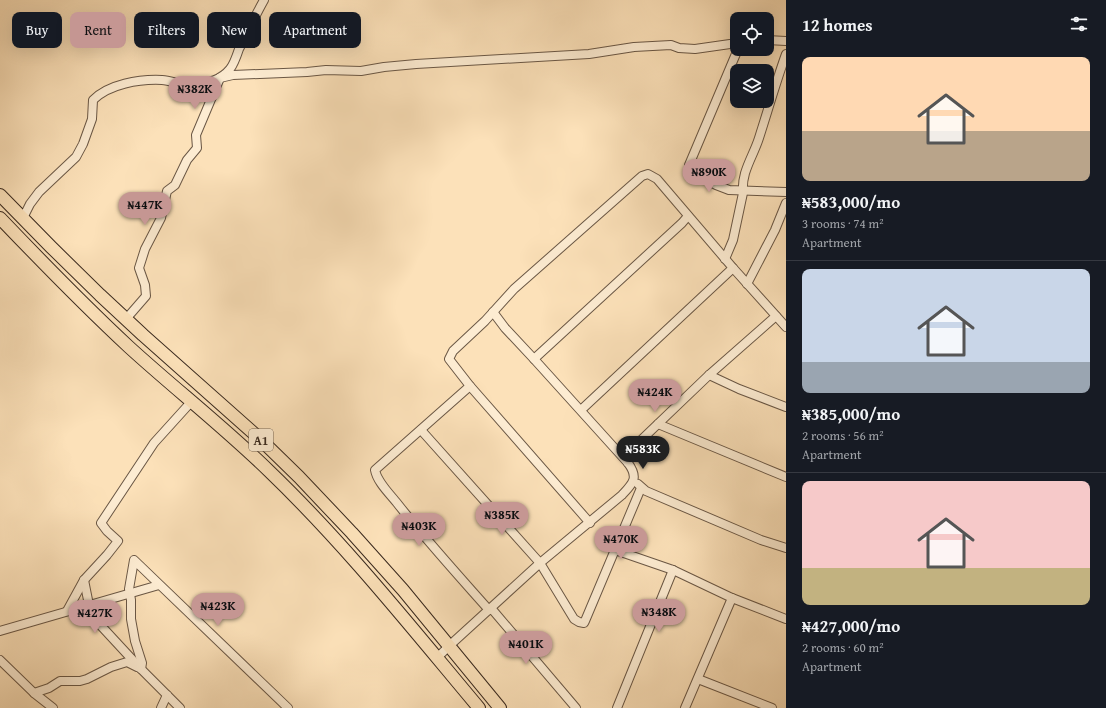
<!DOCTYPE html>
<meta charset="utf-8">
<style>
:root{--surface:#171b24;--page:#20242c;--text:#f1f3f6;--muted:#9ea1a6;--line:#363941;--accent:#c59692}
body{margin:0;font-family:"Gentium Book Plus",serif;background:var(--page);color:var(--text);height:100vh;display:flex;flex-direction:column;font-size:15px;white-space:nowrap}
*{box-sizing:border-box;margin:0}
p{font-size:13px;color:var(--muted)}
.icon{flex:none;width:22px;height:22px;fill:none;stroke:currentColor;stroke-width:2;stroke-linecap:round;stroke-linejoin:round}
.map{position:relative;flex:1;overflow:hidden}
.drawer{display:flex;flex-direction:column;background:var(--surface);width:320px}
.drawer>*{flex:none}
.banner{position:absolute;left:12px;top:12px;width:380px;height:36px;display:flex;gap:8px}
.buttons{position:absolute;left:730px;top:12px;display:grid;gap:8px}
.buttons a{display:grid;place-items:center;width:44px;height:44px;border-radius:8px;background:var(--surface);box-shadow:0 4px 16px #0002;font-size:20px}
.price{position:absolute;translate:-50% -34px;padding:0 9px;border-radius:14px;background:var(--accent);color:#111;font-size:13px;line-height:26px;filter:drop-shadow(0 1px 2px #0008)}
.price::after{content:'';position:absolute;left:50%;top:24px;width:12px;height:9px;margin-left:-6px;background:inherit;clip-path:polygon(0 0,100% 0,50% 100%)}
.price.current{background:#222;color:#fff}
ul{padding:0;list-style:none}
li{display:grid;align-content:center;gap:8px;height:212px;padding:0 16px}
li+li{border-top:1px solid var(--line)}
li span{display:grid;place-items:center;height:124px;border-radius:8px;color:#555}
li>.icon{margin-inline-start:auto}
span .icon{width:72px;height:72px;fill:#fffc;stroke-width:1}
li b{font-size:17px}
h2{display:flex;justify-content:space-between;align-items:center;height:48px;padding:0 16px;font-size:17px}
.pill{padding:0 14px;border-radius:8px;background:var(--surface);box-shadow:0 4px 16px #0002;font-size:14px;line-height:36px}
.pill.current{background:var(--accent);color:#111}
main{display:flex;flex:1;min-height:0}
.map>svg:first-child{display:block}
</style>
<main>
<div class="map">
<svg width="786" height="708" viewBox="0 0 786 708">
<rect width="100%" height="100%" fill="#fce1b9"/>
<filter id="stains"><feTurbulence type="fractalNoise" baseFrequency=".005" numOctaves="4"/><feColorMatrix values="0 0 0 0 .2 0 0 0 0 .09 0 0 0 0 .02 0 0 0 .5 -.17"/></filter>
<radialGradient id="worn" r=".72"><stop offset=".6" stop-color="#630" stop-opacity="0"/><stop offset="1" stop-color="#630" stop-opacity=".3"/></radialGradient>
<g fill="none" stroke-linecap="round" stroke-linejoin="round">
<!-- minor casing -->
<g stroke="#6a5745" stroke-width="10">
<g id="minor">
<polyline points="767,40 786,41"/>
<polyline points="738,49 689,165 689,169 691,172 716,185 729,190 786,192"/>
<polyline points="220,78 233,75 307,72 326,70 361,71 384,67 416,64 589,54 634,47 671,45 679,48 695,49 737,43"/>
<path d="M23,218L30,204L39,192L76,157L83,144L92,119L93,100C109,84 139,79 162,80C172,81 182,85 192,85C206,84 221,80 230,69C234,64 237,55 239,49C247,33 255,16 264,0"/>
<path d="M725,259L733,240L743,193C741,172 753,157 759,138C768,110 776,82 786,54"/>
<polyline points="747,284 775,230 786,203"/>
<polyline points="126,319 146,296 145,285 139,268 145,249 161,218 167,191 175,185 187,160 197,148 196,135 220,78"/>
<polyline points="534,359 682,223 688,216"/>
<polyline points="709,375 739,389 786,407"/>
<path d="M470,386L375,470C377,482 390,494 397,503C426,540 458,575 489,610"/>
<polyline points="581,410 733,268"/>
<polyline points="658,424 786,477"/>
<polyline points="421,430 540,563 574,619 579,622 584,623 585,621 641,488"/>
<polyline points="628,463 629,452 638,443 709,375 776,316"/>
<polyline points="638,484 646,491 761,540 786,548"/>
<polyline points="590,523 470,386 449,359 453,351 485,321 514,289 642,176 648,174 657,179 733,268 786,327"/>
<polyline points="615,550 673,570 732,598 786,619"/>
<polyline points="84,580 91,615 141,669 180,708"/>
<polyline points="491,608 576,708"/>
<polyline points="67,611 84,580 107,555 118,541 107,531 101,523 154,443 192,401"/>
<polyline points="0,631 159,585"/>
<path d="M437,658L449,646L540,563L622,495C633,483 639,478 628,463L534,359L505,328L493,312"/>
<polyline points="0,660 34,693 53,708"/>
<polyline points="141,669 142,663 135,641 131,619 131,600 129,589 134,560 288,708"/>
<polyline points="698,679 772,708"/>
<polyline points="34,693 49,688 60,681 80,681 87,679 111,667 127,662 137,667"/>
<polyline points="161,708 167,695"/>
<polyline points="617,708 673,570"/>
<polyline points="685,708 732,598"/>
</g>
</g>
<!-- highway casing -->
<g stroke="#39291e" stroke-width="14">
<g id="highway">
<polyline points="0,195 51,247 100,295 143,335 259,438 299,477 352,533 403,590 500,708"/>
<path d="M0,218C42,262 85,306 129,347C175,389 224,427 269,471C345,544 411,627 479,708"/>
</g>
</g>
<!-- minor -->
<use href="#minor" stroke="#fdecd2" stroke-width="8"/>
<!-- highway -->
<use href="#highway" stroke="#fce1b9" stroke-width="12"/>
</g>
<g text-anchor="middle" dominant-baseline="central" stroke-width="3" stroke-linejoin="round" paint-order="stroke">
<!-- shield labels -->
<rect fill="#fdecd2" stroke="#746454" stroke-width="1" x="249" y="429" width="24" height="22" rx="3"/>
<g font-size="13" font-weight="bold" fill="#39291e">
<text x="261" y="440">A1</text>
</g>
</g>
<rect width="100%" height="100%" filter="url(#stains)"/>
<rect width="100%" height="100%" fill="url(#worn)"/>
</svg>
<div class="buttons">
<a><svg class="icon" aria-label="locate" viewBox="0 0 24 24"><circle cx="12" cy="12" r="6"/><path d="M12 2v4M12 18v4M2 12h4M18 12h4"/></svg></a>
<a><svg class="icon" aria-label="layers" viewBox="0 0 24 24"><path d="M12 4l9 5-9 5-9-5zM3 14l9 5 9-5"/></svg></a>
</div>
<b class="price" style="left:195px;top:110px">₦382K</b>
<b class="price" style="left:709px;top:193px">₦890K</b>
<b class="price" style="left:145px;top:226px">₦447K</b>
<b class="price" style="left:655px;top:413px">₦424K</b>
<b class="price current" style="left:643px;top:470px">₦583K</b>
<b class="price" style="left:502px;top:536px">₦385K</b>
<b class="price" style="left:419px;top:547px">₦403K</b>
<b class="price" style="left:621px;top:560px">₦470K</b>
<b class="price" style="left:218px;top:627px">₦423K</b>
<b class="price" style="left:659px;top:633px">₦348K</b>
<b class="price" style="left:95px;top:634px">₦427K</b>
<b class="price" style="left:526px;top:665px">₦401K</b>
<div class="banner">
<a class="pill">Buy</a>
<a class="pill current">Rent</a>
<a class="pill">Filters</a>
<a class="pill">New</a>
<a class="pill">Apartment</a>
</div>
</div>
<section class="drawer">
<h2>12 homes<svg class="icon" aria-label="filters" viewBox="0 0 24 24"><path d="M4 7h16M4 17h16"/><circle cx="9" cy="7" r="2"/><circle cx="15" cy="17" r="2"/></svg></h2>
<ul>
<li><span style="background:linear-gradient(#ffd9b3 60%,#b9a48a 0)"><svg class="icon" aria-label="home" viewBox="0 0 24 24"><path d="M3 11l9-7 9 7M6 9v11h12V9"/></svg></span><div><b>₦583,000/mo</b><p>3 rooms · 74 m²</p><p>Apartment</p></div></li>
<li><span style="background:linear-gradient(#c9d6e8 75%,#9aa5b1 0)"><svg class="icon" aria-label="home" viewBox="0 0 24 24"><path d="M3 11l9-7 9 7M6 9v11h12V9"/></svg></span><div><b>₦385,000/mo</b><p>2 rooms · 56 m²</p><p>Apartment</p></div></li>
<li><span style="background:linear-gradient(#f6c9c9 70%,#c2b280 0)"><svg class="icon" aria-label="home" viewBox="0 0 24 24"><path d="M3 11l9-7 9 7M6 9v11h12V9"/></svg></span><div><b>₦427,000/mo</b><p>2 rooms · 60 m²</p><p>Apartment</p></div></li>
</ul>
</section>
</main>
